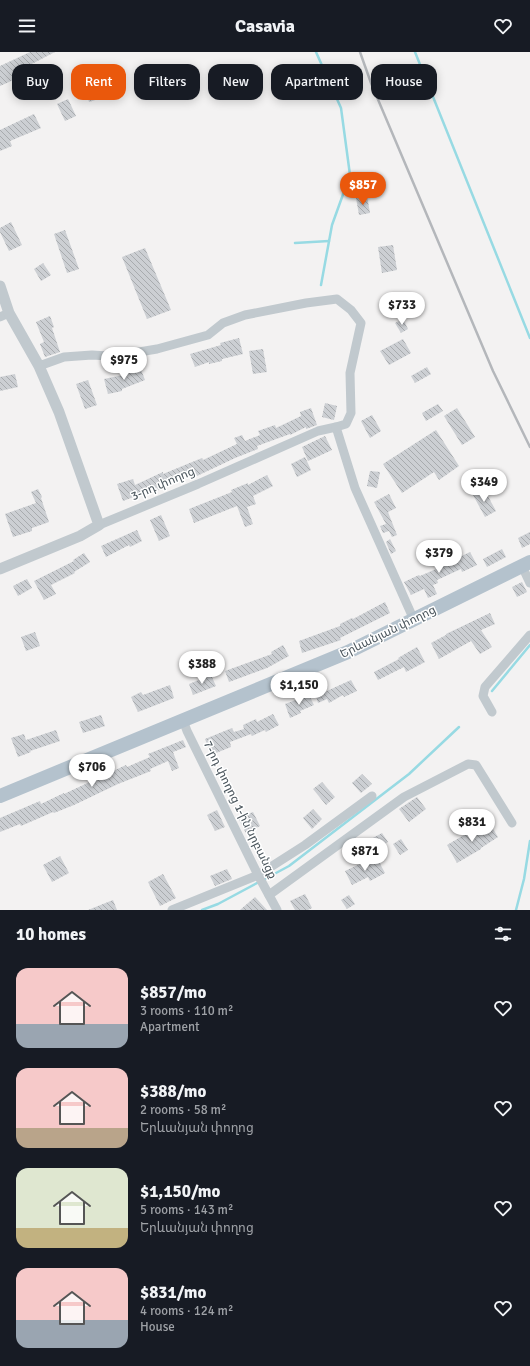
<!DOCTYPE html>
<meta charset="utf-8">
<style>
:root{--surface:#171b24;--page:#20242c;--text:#f1f3f6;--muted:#9ea1a6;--accent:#ea580c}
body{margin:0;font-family:Signika,"Noto Sans Armenian",sans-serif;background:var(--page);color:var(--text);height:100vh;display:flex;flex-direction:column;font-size:15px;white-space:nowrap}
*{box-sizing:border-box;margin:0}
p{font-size:13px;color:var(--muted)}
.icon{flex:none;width:22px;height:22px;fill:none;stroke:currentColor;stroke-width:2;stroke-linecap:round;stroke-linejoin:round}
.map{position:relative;height:858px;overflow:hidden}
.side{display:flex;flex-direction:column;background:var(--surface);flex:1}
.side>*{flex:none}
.guide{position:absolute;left:12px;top:12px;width:506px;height:36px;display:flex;gap:8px}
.price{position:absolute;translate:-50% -34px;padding:0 9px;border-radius:14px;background:#fff;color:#222;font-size:13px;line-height:26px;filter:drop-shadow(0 1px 2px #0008)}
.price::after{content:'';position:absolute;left:50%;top:24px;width:12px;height:9px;margin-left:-6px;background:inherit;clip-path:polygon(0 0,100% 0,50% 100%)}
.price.active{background:var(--accent);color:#fff}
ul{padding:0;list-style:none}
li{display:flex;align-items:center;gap:12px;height:100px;padding:0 16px}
li span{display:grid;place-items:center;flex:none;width:112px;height:80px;border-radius:12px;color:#555}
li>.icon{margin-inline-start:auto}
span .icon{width:48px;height:48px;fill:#fffc;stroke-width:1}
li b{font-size:17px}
h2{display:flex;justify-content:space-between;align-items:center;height:48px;padding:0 16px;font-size:17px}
.pill{padding:0 14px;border-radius:12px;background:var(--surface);box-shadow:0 2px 10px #0003;font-size:14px;line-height:36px}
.pill.active{background:var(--accent);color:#fff}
header{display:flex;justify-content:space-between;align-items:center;height:52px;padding:0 16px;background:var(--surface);font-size:18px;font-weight:700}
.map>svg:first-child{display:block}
</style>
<header><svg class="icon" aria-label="menu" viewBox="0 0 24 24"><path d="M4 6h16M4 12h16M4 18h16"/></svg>Casavia<svg class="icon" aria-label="heart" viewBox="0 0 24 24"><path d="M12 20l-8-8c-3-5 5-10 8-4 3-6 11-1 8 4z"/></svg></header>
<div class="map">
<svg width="530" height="858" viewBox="0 0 530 858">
<defs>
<pattern id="building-back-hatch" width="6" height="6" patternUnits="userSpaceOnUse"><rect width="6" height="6" fill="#cccfd3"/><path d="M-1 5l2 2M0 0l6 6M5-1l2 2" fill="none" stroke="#a8abae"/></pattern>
</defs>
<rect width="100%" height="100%" fill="#f3f2f2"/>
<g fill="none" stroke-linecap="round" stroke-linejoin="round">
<!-- stream -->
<g stroke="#97dae3" stroke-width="2.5">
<polyline points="316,0 341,56 350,123 332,173 321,233"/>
<polyline points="415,0 530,286"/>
<polyline points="295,191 329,189"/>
<polyline points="492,639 530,593"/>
<polyline points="263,828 289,814 409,722 459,675"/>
<polyline points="202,858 218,852 259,830"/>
<polyline points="516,858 524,827 530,789"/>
</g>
</g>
<!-- building -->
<g fill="url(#building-back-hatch)">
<polygon points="30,0 55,0 24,16 27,22 0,34 0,14"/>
<polygon points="98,32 102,46 89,50 85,37"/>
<polygon points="68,47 76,64 65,69 57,52"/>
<polygon points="34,62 41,76 10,89 12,94 0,99 0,78"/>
<polygon points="367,144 370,161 359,163 356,146"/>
<polygon points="11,170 22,193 9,199 0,180 0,176"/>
<polygon points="65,178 79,217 67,221 54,182"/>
<polygon points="393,193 397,218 382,221 378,195"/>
<polygon points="145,196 171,258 147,267 122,205"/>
<polygon points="43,211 51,223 41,229 34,217"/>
<polygon points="50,264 54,275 52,276 60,300 45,305 40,292 44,290 36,270"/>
<polygon points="403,267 408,277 401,281 395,271"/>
<polygon points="239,286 243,302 222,307 222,309 209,312 209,310 195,315 190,302 221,293 220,291"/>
<polygon points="403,287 411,301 389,313 380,299"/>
<polygon points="263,297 267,320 253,322 249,299"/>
<polygon points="140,315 145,328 122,337 122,339 108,342 104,327 128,322 127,320"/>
<polygon points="427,315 431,322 415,331 411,324"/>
<polygon points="15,322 18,335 0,339 0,325"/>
<polygon points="88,328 97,353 85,357 76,332"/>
<polygon points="325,351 337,354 334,368 322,365"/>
<polygon points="438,352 443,359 426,369 422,361"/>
<polygon points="311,356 317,373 306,377 306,375 290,383 290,382 257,394 258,397 235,406 197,424 196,422 145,444 144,441 123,449 117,432 133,427 135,433 163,420 163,422 202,406 203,408 237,392 234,386 242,383 245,389 260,383 258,379 275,373 276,376 301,364 300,360"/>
<polygon points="457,356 475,385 462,393 444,364"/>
<polygon points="372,363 381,379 370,386 361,369"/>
<polygon points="436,378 459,414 439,428 434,420 402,441 383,412"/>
<polygon points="325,384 332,398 308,409 302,395"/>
<polygon points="305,405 311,418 297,425 291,412"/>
<polygon points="370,419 380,420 377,436 367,434"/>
<polygon points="267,423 273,434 253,444 256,452 247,455 253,472 245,475 237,454 194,471 189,457 232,440 231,438 248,431 248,433"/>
<polygon points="38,437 42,445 41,446 49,470 32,476 32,479 13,485 5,462 36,451 31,440"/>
<polygon points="484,437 496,459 485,465 473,443"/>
<polygon points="389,442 396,456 388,460 397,483 392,485 389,479 383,481 380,474 386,472 374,450"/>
<polygon points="161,463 170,484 159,489 150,468"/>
<polygon points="137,478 142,489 130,495 129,493 106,505 101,494"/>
<polygon points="530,480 530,492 522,496 518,486"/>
<polygon points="390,487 396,499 391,502 386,490"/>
<polygon points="502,497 506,505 487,515 483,507"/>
<polygon points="470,500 477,513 462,520 461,517 437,528 438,531 433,533 437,542 428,546 424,537 411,543 404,530 419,523 420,524 436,517 433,510 448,503 451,509"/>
<polygon points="84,501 90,510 74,520 75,521 51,533 56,542 44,548 34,529 74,509 73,508"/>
<polygon points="27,527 32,536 18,544 13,534"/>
<polygon points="522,530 527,540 517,545 512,535"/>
<polygon points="385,550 390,561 340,586 341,588 302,601 299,589 340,574 340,572 352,566 353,567"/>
<polygon points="490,561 495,572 481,578 492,595 480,602 471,589 439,607 431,591 446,583 446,582"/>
<polygon points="35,580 40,594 26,599 21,585"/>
<polygon points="283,593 289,604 267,616 229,630 225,619 272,602 271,600"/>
<polygon points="417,595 425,610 406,620 404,615 378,628 374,620 399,607 398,606"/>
<polygon points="211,623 216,634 193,643 189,632"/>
<polygon points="351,628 357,639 344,645 343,643 329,651 327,647 318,651 316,644"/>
<polygon points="170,633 174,646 138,660 131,645 141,640 143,643"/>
<polygon points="309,643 314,653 300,659 301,661 290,666 285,652"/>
<polygon points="273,662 279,673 266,680 265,678 252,684 251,682 230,690 231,695 211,703 205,687 232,676 234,680 244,677 243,673 256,667 257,670"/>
<polygon points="101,663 105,674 83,681 79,670"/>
<polygon points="56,678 60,689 30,699 31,700 18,705 11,686 24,682 26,688"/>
<polygon points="183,688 186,695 173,700 179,716 172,719 168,709 150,717 151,719 118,732 74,753 54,761 53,760 21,774 20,772 0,780 0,766 40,749 41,752 64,741 64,742 126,713 127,715 150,705 148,702"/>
<polygon points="362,722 372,732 361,741 352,731"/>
<polygon points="322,730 335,745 326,753 313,737"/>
<polygon points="417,745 426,757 409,770 399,757"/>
<polygon points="313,757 322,767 312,777 303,766"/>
<polygon points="217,758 225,775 215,779 207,763"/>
<polygon points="253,760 260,774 246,781 238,766"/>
<polygon points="490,772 498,785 481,796 481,797 457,811 447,793 471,779 473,782"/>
<polygon points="382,781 388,790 377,797 371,787"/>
<polygon points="401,787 408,798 400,803 393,792"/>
<polygon points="60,804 69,821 52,830 43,813"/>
<polygon points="378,808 385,821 370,829 368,825 352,833 345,819 360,812 362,815"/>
<polygon points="227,817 232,827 215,834 210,824"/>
<polygon points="163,822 176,846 160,854 148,830"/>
<polygon points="305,842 312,856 308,858 295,858 290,849"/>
<polygon points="349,843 355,852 347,857 341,848"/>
<polygon points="255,845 267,858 240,858"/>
<polygon points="113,848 117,858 88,858"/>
</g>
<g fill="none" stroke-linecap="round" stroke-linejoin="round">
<!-- minor -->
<g stroke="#c1c9ce" stroke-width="9">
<polyline points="0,265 9,261"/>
<polyline points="39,314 64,305 92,303 108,304 133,301 157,297 208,283 223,271 245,263 306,251 337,247 351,258 361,271 350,321 351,361 346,372 336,375 318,379 198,432 99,473"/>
<polyline points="336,375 355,436 414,568"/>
<polyline points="522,514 530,531"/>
<polyline points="492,660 483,644 485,635 530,583"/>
<polyline points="183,668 187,679 258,823 277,858"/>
<polyline points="269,843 404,745 468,712 476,713 512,771"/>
<polyline points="172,858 258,823 305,793 372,744"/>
</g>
<!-- tertiary -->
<polyline stroke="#c1c9ce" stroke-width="11" points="0,234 9,261 39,314 59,360 99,473 80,484 0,517"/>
<!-- primary -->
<polyline stroke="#b4c2cd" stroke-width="14" points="0,744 348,600 530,510"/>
<!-- rail -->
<polyline stroke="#b4b7bb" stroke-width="2.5" points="360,0 371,31 493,319 530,395"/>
</g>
<g text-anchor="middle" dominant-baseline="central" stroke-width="3" stroke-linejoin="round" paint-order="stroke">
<!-- street labels -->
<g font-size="12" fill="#4b565d" stroke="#fff">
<text transform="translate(163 432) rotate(-23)">3-րդ փողոց</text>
<text transform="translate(388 580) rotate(-26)">Երևանյան փողոց</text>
<text transform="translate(240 758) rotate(64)">7-րդ փողոց 1-ին նրբանցք</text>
</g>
</g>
</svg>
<b class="price active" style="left:363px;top:154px">$857</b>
<b class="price" style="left:402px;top:274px">$733</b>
<b class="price" style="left:124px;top:329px">$975</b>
<b class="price" style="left:484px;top:451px">$349</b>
<b class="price" style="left:439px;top:522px">$379</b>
<b class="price" style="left:202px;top:633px">$388</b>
<b class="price" style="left:299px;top:654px">$1,150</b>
<b class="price" style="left:92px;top:736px">$706</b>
<b class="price" style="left:472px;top:791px">$831</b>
<b class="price" style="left:365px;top:820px">$871</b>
<div class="guide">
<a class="pill">Buy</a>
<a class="pill active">Rent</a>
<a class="pill">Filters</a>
<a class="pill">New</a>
<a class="pill">Apartment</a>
<a class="pill">House</a>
</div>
</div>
<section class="side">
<h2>10 homes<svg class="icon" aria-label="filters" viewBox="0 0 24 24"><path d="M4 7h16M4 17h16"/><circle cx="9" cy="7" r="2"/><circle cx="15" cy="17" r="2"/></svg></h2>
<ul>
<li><span style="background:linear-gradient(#f6c9c9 70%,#9aa5b1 0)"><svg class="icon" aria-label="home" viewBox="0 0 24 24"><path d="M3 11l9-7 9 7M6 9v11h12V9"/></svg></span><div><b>$857/mo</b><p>3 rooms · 110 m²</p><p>Apartment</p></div><svg class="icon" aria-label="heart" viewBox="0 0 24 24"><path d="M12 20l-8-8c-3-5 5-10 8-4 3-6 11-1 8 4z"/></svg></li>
<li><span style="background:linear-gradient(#f6c9c9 75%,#b9a48a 0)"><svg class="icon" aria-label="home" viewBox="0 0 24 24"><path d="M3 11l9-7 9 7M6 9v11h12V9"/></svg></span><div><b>$388/mo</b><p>2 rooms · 58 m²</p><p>Երևանյան փողոց</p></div><svg class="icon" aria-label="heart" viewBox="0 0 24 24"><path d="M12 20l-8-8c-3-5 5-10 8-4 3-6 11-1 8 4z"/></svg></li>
<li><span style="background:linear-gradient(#dfe7d0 75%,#c2b280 0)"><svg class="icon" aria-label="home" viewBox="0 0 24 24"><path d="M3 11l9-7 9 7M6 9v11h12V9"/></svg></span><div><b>$1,150/mo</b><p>5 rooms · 143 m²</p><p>Երևանյան փողոց</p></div><svg class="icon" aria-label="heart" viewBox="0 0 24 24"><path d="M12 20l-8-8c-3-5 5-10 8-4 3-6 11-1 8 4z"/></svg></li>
<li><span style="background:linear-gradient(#f6c9c9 65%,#9aa5b1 0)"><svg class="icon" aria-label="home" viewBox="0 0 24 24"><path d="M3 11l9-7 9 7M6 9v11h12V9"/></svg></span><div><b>$831/mo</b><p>4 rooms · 124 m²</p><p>House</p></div><svg class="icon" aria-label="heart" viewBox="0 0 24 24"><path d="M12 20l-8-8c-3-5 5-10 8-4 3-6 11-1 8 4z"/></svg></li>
</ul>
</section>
